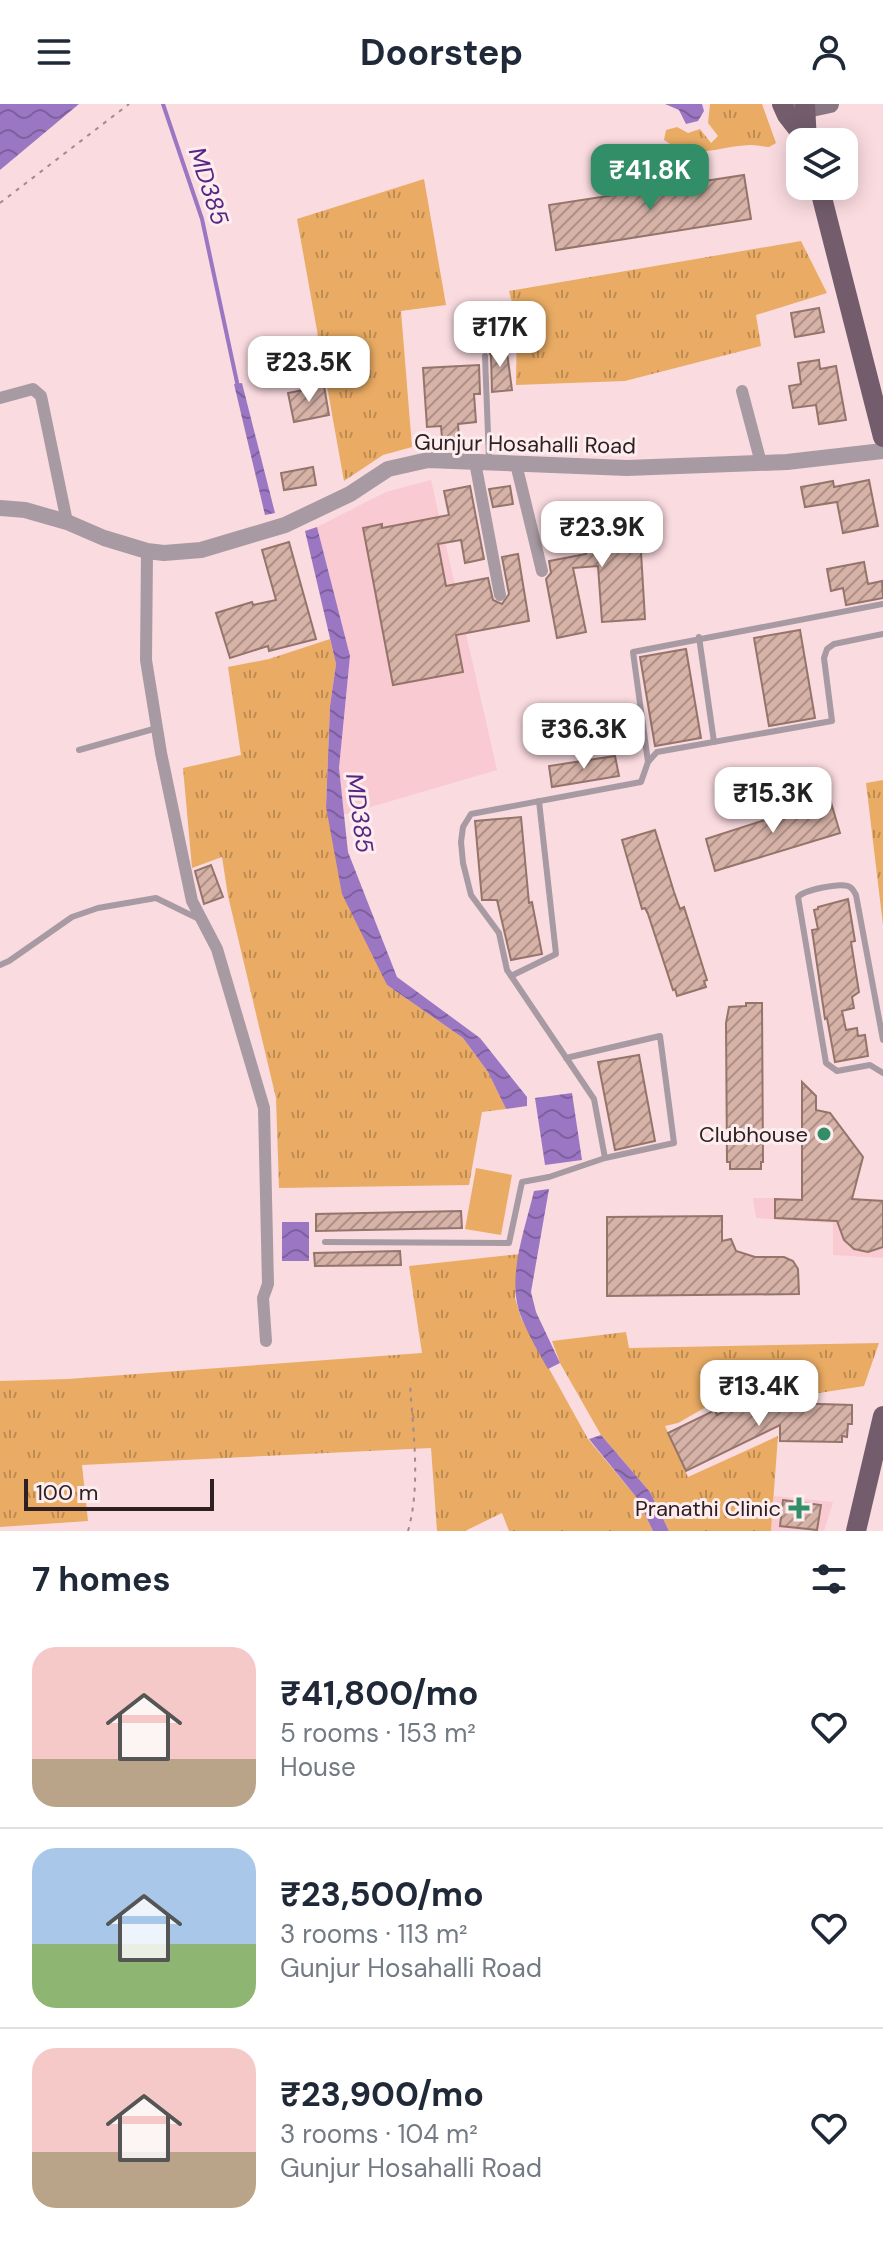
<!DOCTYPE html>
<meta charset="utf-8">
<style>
:root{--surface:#fff;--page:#f6f6f7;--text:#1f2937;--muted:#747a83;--line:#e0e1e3;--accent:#318e66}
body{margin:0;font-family:"DM Sans",sans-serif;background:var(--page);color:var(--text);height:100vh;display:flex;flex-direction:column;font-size:30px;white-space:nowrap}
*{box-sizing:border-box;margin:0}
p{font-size:26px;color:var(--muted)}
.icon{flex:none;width:44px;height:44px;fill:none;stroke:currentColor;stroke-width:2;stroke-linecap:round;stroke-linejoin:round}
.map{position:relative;height:1427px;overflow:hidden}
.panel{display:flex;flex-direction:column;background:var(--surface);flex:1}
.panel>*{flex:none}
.controls{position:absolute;left:786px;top:24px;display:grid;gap:16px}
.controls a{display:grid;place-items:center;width:72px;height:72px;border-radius:16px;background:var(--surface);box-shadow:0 4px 20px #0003;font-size:40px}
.scale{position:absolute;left:24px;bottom:20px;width:190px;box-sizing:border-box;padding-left:8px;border:4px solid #2e2022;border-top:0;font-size:22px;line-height:28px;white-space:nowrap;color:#2e2022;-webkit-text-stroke:6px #fdedef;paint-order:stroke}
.price{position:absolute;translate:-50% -68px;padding:0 18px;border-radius:16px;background:#fff;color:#222;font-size:26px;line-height:52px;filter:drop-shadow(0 2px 4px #0008)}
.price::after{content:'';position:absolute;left:50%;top:48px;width:24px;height:18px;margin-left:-12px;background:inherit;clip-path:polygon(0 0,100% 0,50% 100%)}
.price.current{background:var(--accent);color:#fff}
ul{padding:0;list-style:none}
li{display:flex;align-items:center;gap:24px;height:200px;padding:0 32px}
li+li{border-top:2px solid var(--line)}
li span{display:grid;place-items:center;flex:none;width:224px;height:160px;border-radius:24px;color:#555}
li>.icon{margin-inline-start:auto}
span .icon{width:96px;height:96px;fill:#fffc;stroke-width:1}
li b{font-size:34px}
h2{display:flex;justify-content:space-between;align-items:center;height:96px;padding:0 32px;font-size:34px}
header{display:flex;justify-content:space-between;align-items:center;height:104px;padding:0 32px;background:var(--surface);font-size:36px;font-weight:700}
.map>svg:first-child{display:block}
</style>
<header><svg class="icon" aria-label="menu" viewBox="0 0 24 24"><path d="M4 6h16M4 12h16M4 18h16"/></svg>Doorstep<svg class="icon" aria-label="person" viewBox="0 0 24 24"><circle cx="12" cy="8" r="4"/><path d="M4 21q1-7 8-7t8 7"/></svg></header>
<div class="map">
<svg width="883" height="1427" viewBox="0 0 883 1427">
<defs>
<pattern id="grass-tufts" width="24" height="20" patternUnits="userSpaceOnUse" patternTransform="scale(2)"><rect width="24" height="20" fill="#eaac64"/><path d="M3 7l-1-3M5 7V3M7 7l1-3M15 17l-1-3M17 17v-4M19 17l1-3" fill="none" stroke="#be8c52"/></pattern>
<pattern id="water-waves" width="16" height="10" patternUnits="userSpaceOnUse" patternTransform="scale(2)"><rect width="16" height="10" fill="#9b76c3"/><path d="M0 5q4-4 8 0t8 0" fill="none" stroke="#7f609e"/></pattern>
<pattern id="building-hatch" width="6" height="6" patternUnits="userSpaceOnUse" patternTransform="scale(2)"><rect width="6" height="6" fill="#d6b2a7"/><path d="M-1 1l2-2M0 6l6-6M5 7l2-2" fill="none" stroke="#ae9088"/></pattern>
</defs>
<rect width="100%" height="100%" fill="#fadbe0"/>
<!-- built -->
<g fill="#f9cad1">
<polygon points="431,376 497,666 343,711 339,664 350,552 317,423 386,388"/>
<polygon points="753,1094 883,1095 883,1154 833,1151 833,1119 756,1114"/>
<polygon points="774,1392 833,1398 824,1427 771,1427"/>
</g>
<!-- grass -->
<g fill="url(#grass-tufts)">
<path d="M710,0H762L776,39L769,43C763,43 757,41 751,41C716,42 695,58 664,36L666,26L677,23L688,29L700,25L711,39L718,32L708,19Z"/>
<polygon points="424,75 446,201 401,207 412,343 383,351 344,377 297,115"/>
<polygon points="801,137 827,189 756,211 761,242 625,277 516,281 517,217 509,187"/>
<polygon points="330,535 336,560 330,602 326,703 387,881 463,934 488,968 506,1005 482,1008 469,1081 279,1084 276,994 228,792 222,753 192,764 183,664 241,651 228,563 269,555"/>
<polygon points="883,676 883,821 866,679"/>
<polygon points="520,1150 515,1194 521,1214 588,1335 637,1394 653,1427 509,1427 502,1409 465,1427 437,1427 431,1344 82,1361 88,1417 0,1423 0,1277 68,1275 422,1249 409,1162"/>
<polygon points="626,1228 629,1244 879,1239 864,1282 806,1291 758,1289 706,1303 678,1319 665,1322 688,1373 778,1332 771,1427 669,1427 650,1388 601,1331 560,1259 552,1237"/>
</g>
<!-- pitch -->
<polygon fill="#eaac64" points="476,1064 512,1071 501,1131 465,1125"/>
<!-- water -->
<g fill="url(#water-waves)">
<polygon points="0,0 79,0 0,66"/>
<polygon points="665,0 702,0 704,7 698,17 686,20 679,6"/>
<polygon points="242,279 275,409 265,411 234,280"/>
<polygon points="317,423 350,552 339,664 348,748 397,873 480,934 527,993 527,1002 506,1005 488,968 463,934 387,881 342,790 326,703 330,602 336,560 305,427"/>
<polygon points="572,989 582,1056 545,1061 535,994"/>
<path d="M549,1085L531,1188L536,1208L560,1259L548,1265C539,1249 529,1232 522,1215C505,1176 525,1126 534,1087Z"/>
<rect x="282" y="1118" width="27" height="39"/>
<polygon points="601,1331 650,1388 669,1427 653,1427 637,1394 589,1335"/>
</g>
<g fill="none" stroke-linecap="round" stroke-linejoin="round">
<!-- stream -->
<polyline stroke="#9b76c3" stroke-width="4" points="163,0 202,115 238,283"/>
</g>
<!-- building -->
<g fill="url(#building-hatch)" stroke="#95746a" stroke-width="2">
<polygon points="744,71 751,115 556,146 549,101"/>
<polygon points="819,204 824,228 795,233 791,209"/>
<polygon points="506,241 512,286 492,288 491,252 487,243"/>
<polygon points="819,256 820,265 836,262 846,316 819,320 816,301 793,304 789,282 801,280 798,259"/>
<polygon points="479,261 480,290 474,290 476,318 458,320 459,333 442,334 441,322 427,323 423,264"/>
<polygon points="324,282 329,311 294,318 288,289"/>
<polygon points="313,363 316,381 284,386 281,369"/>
<polygon points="869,376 878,422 843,429 837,398 805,403 801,383 833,377 834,383"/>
<polygon points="470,382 484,455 465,459 461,436 438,440 446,482 488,474 493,496 502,500 509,490 502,453 518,450 529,517 456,531 463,568 393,581 363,424 382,420 382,424 449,411 444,387"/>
<polygon points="510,382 513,400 493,403 489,385"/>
<polygon points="638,398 645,515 602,518 598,462 573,464 586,528 557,534 546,475 551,469 549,457 586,450 584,401"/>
<polygon points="289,438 316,535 269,547 268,542 230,554 216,509 252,498 253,501 276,496 262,446"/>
<polygon points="864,458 868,480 882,477 883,494 846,501 843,484 831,487 827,465"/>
<polygon points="800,526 815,614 769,622 754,534"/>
<polygon points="686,545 701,634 655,642 640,553"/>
<polygon points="615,652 619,672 552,683 549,662"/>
<polygon points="830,695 840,729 715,767 706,735"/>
<polygon points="521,713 529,799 532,798 542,850 511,856 497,796 482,796 475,717"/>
<polygon points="655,726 674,788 680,805 684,803 707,876 704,877 706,883 677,892 675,885 673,886 648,810 645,804 642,805 622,736"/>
<polygon points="211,761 223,793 204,800 195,767"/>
<polygon points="848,795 855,837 851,838 859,888 852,893 854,904 842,907 846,926 857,924 858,932 865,931 868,952 835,958 827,914 825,915 812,826 818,825 814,806 818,805 818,803"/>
<polygon points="746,899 762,899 763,1058 761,1058 761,1065 730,1065 730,1058 727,1058 726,919 729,903 746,902"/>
<polygon points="639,951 655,1037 615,1046 598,958"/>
<polygon points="802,978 816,992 816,1006 830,1009 863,1053 852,1095 883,1097 883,1143 868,1148 854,1145 844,1136 837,1117 775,1114 775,1095 802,1096"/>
<polygon points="461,1107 462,1124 316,1127 316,1110"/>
<polygon points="722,1112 722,1137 731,1135 736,1147 755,1153 784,1153 793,1157 798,1165 799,1190 607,1192 607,1113"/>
<polygon points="400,1147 401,1161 315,1162 314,1149"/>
<polygon points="752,1298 852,1301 852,1320 848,1320 847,1333 842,1332 842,1338 780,1337 780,1321 686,1367 668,1329 715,1306 717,1311 729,1305 732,1308"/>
<polygon points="783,1396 821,1401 817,1426 780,1422"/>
</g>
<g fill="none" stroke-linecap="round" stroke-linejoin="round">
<!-- path -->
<g stroke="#a1898d" stroke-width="2" stroke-dasharray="4 6" stroke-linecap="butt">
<polyline points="0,99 129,0"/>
<path d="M408,1427C421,1381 413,1328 410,1280"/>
</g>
<!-- service -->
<g stroke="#a79aa3" stroke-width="6">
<polyline points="485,252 489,356"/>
<polyline points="699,533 714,638"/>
<polyline points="79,646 157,624"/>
<polyline points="648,658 633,548 883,500"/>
<polyline points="0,861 9,857 72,813 98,804 156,794 197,814"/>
<polyline points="511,872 556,850 539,697"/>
<path d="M883,936L856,791C853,786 853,784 848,782C838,779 804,786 798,793L826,959L837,967L870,961L883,969"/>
<polyline points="566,954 660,932 674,1039 605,1054"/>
<polyline points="325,1138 509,1139 522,1078 549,1073 605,1054 594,995 507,866 499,829 471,791 463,759 461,738 463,723 471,710 641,678 648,658 657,648 832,617 824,554 827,545 834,540 883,530"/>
</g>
<!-- minor -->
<g stroke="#a79aa3" stroke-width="12">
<polyline points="742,287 761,359"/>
<polyline points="0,294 33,285 41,292 67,418"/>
<polyline points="475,358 500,491"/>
<polyline points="516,360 542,467"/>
<polyline points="147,447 146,556 161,649 192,797 217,845 264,1004 268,1180 263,1194 266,1237"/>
</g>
<!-- tertiary -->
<polyline stroke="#a79aa3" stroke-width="16" points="0,404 25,406 67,418 104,434 147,447 164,449 201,446 285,421 350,390 388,365 428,356 627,364 787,358 883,347"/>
<!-- secondary -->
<polyline stroke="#897683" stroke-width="18" points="793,8 830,0"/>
<!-- primary -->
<g stroke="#735d6d" stroke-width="20">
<polyline points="782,0 787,11 805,34"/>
<polyline points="805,0 807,38"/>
<polyline points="819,82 883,333"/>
<polyline points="856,1427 883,1312"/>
</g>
</g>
<!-- markers -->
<g fill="#318e66" stroke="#fdedef" stroke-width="3">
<circle cx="824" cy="1030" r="8"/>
<path d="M795 1392h8v8h8v8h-8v8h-8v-8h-8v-8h8z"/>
</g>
<g text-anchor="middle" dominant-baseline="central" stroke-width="6" stroke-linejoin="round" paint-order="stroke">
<!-- street labels -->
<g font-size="22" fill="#2e2022" stroke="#fdedef">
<text transform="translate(525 340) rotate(1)">Gunjur Hosahalli Road</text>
</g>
<!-- poi labels -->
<g font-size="22" fill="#2e2022" stroke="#fdedef" text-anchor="end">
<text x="808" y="1030">Clubhouse</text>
<text x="781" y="1404">Pranathi Clinic</text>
</g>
<!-- water labels -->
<g font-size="24" font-style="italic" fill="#582682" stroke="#fdedef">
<text transform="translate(209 82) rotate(72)">MD385</text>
<text transform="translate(360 709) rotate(82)">MD385</text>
</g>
</g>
</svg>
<div class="controls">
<a><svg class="icon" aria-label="layers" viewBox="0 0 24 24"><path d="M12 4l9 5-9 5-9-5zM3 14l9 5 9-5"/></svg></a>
</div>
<div class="scale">100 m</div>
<b class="price current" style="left:650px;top:108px">₹41.8K</b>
<b class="price" style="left:500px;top:265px">₹17K</b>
<b class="price" style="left:309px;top:300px">₹23.5K</b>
<b class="price" style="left:602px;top:465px">₹23.9K</b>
<b class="price" style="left:584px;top:667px">₹36.3K</b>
<b class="price" style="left:773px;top:731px">₹15.3K</b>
<b class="price" style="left:759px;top:1324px">₹13.4K</b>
</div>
<section class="panel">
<h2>7 homes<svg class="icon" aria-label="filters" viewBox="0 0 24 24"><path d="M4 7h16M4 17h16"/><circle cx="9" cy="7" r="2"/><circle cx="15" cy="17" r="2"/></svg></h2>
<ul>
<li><span style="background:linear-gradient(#f6c9c9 70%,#b9a48a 0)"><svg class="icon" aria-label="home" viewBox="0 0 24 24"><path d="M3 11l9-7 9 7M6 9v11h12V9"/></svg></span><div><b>₹41,800/mo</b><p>5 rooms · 153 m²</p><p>House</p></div><svg class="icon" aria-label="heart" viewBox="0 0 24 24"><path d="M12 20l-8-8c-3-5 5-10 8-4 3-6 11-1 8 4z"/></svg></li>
<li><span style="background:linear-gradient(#a9c7e8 60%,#8fb573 0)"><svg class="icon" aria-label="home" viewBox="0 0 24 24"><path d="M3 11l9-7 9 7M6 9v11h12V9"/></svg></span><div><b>₹23,500/mo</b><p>3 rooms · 113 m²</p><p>Gunjur Hosahalli Road</p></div><svg class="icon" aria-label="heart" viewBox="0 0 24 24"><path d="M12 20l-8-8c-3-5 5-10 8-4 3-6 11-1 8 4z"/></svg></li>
<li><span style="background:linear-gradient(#f6c9c9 65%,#b9a48a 0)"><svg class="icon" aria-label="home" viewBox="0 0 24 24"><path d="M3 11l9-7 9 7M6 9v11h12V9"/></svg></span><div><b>₹23,900/mo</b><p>3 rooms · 104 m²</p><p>Gunjur Hosahalli Road</p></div><svg class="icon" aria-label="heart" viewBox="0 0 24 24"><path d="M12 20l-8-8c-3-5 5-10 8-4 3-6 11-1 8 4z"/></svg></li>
</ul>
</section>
